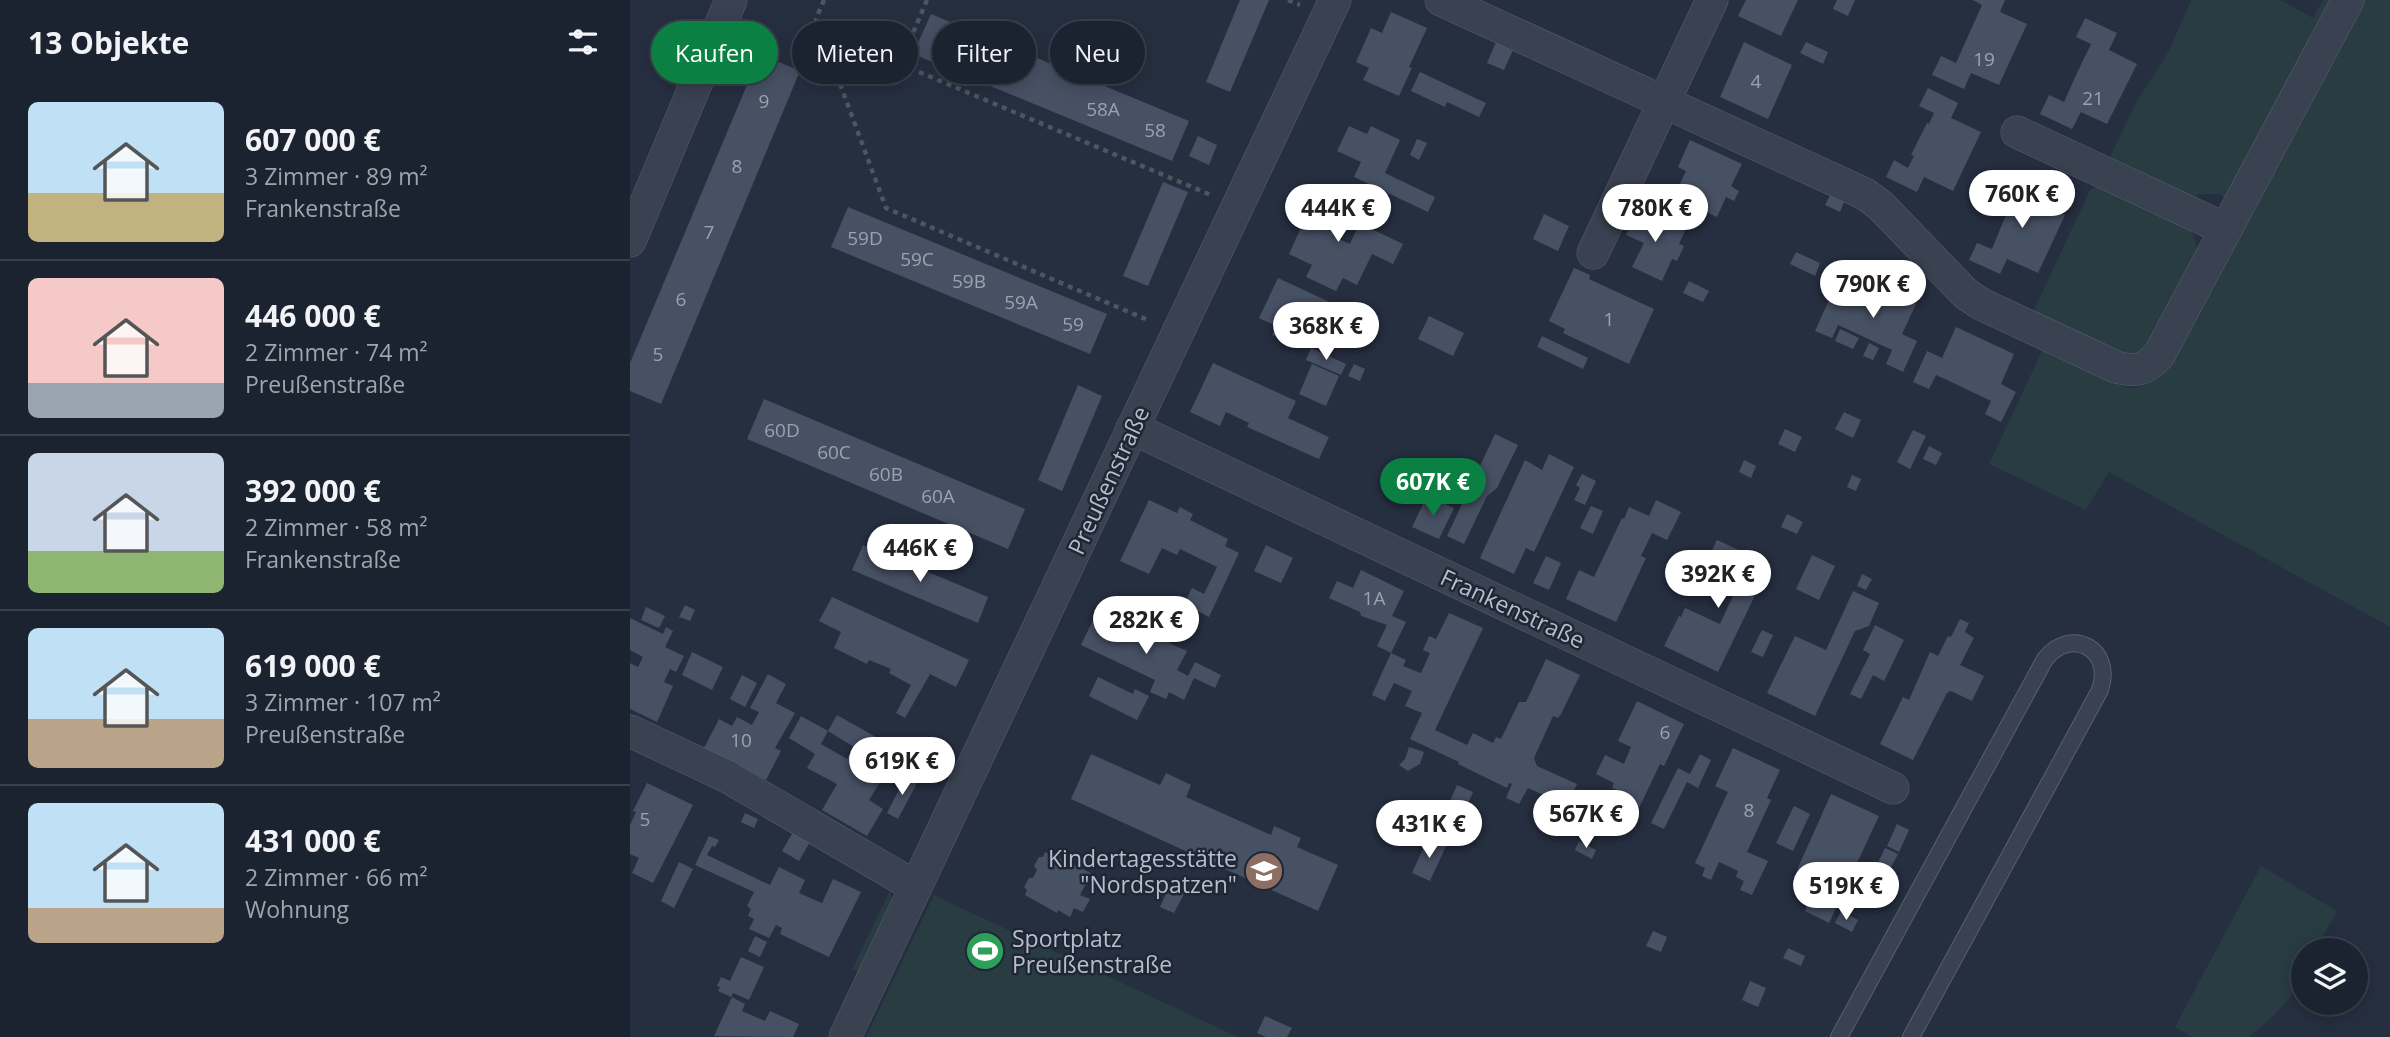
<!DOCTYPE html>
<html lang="de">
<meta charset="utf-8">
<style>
:root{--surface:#1c2330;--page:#292f3c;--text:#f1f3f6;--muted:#a0a4ab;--line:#3a404c;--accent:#0b8043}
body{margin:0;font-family:"Open Sans",sans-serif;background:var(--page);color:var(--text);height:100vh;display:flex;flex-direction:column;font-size:26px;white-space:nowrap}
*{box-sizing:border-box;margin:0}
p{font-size:23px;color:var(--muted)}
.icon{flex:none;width:38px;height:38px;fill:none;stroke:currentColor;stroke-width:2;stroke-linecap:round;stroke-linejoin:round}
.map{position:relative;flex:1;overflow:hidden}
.drawer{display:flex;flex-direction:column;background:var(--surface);width:630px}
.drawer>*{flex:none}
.top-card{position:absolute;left:21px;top:21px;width:665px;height:63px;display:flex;gap:14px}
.tools{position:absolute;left:1661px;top:938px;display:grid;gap:14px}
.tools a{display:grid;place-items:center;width:77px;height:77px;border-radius:50%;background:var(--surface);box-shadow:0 4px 18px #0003,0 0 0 2px var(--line);font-size:35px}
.price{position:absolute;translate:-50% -60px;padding:0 16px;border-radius:24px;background:#fff;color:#222;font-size:23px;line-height:46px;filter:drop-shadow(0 2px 4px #0008)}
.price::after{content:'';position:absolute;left:50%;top:42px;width:21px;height:16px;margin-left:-10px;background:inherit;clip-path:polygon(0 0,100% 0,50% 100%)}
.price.selected{background:var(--accent);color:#fff}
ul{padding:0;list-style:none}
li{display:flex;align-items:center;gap:21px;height:175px;padding:0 28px}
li+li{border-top:2px solid var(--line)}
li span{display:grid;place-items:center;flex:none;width:196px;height:140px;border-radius:10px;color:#555}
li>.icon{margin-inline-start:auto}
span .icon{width:84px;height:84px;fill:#fffc;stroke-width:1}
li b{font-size:30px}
h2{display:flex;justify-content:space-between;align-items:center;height:84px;padding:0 28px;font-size:30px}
.tag{padding:0 24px;border-radius:32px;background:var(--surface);box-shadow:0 4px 18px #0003,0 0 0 2px var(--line);font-size:24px;line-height:63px}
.tag.selected{background:var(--accent);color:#fff}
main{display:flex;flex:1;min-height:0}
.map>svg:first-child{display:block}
</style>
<main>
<section class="drawer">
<h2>13 Objekte<svg class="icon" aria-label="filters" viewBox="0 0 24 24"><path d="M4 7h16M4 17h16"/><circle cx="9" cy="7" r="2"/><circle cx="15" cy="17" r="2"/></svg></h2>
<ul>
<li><span style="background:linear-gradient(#bfe0f5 65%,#c2b280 0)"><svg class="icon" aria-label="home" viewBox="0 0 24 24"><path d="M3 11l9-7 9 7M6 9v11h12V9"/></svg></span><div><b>607 000 €</b><p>3 Zimmer · 89 m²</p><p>Frankenstraße</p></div></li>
<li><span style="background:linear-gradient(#f6c9c9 75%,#9aa5b1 0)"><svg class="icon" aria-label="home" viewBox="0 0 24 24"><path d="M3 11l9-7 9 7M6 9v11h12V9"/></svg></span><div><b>446 000 €</b><p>2 Zimmer · 74 m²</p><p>Preußenstraße</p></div></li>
<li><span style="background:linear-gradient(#c9d6e8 70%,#8fb573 0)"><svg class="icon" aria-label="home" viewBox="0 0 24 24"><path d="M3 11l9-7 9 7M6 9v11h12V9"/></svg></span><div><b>392 000 €</b><p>2 Zimmer · 58 m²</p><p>Frankenstraße</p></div></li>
<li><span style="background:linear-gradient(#bfe0f5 65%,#b9a48a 0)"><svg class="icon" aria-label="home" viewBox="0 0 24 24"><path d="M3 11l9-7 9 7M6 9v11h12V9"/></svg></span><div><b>619 000 €</b><p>3 Zimmer · 107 m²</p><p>Preußenstraße</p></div></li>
<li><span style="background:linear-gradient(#bfe0f5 75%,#b9a48a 0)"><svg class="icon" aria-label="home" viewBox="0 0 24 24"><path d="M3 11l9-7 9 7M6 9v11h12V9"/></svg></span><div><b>431 000 €</b><p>2 Zimmer · 66 m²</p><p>Wohnung</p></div></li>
</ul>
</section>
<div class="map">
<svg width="1760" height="1037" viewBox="0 0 1760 1037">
<rect width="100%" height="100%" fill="#262f40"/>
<!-- green -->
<g fill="#283c41">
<polygon points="1561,0 1650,0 1683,18 1693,0 1704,0 1596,199 1589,194 1568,194 1562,202 1478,161 1507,101 1539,51"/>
<path d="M1734,0H1760V627L1479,472L1456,510L1359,464L1413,349L1498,388C1513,388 1521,382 1533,374Z"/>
<polygon points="1470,185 1554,225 1562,232 1568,249 1517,347 1512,352 1498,357 1408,318 1405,308 1460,190"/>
<path d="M1631,866L1707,911L1685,950H1673C1673,957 1674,966 1672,973C1664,1000 1640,1019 1619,1037H1562L1545,1027Z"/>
<polygon points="260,890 263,902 231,971 222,970"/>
<polygon points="304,895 312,899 608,1037 236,1037"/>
</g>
<!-- building -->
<g fill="#475164">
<polygon points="610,0 639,0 600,92 576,82"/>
<polygon points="1116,0 1168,0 1151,36 1108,16"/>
<polygon points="1207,0 1225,0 1218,16 1203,9"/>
<polygon points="1343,0 1375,0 1370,12 1397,24 1369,85 1341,73 1334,89 1302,75 1311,56 1326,63 1352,5"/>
<polygon points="761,12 797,28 779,67 782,68 769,96 733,80 739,68 726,62 741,28 752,33"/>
<polygon points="301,14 559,121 542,161 283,54"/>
<polygon points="1455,18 1487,33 1479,50 1507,64 1477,124 1451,112 1442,129 1410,114 1419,95 1434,102 1447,73 1461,44 1446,37"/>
<polygon points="866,42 883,50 874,70 857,63"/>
<polygon points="1114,42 1162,65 1138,119 1090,97"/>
<polygon points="1176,42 1198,52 1193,64 1170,53"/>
<polygon points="130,54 170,71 31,404 0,391 0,363"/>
<polygon points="790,72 856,103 849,117 817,102 815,107 781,91"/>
<polygon points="1298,88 1328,103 1321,118 1351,132 1323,191 1294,177 1287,192 1256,177 1264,160 1278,168 1284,156 1281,155 1297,123 1299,124 1304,113 1289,106"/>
<polygon points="719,126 737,134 741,126 770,140 755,173 805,197 798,212 724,177 731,162 707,151"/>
<polygon points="568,136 587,145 579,165 559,156"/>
<polygon points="787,139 797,143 789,160 780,155"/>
<polygon points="1060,140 1112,164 1101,186 1109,191 1104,201 1096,197 1087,217 1044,197 1056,171 1048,167"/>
<polygon points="1381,171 1412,186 1405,201 1435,215 1408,273 1377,259 1370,274 1339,260 1347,243 1362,249 1380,205 1382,206 1387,195 1373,188"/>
<polygon points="533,182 558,192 518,286 493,276"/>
<polygon points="689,188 723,205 707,238 720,244 729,223 773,244 763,264 742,254 727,285 713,278 706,291 676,277 682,265 659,254"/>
<polygon points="1201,194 1215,200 1210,212 1195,205"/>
<polygon points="218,207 477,314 460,354 201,247"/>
<polygon points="1008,210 1055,231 1049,244 1054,246 1047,261 1042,259 1032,281 1002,267 1014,243 996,235"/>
<polygon points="914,214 939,226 928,251 903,239"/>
<polygon points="1166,252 1190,263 1185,276 1160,264"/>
<polygon points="944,268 960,275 959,279 1024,309 999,364 933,333 935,329 919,321"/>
<polygon points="1209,277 1221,282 1211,304 1199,299"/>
<polygon points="1228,277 1286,304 1272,334 1287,341 1273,372 1256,364 1262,350 1219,330 1208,325 1202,338 1185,331 1199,300 1214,307"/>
<polygon points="648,278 706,305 699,321 672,308 656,342 642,335 646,326 629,318"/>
<polygon points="1059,281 1079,291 1073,302 1053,293"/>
<polygon points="799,316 834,333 823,356 788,339"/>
<polygon points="1326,327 1384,354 1371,384 1386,392 1371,422 1355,414 1361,401 1317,380 1306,375 1299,389 1283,382 1297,351 1312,358"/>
<polygon points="1210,329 1229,338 1223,349 1205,341"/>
<polygon points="912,336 958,358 953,369 907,347"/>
<polygon points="1239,343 1249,348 1243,360 1233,356"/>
<polygon points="681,348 716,364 711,375 676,360"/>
<polygon points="583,363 666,401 658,418 699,437 689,459 617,427 619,423 596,412 590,426 560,412"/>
<polygon points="682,364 709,376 696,406 669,394"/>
<polygon points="724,364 735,369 730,381 718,376"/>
<polygon points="448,385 472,396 432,491 408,480"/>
<polygon points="134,399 395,509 378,549 117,439"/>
<polygon points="1214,412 1231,420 1223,438 1205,429"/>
<polygon points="1155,429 1172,437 1165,452 1148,444"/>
<polygon points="1283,430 1296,436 1280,469 1267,462"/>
<polygon points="865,434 888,445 867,488 857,496 834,544 817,536"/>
<polygon points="1299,446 1312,453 1306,465 1293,459"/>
<polygon points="919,454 944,467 904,552 896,548 884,574 850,558 895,460 912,470"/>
<polygon points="1114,460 1126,466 1121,478 1109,472"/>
<polygon points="952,474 966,481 955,505 944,500 950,488 946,485"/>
<polygon points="1222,475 1231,479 1226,491 1217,487"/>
<polygon points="797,496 824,508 809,539 782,527"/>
<polygon points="519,500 547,513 550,507 563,514 560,520 598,539 595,546 609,553 579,617 554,604 562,588 574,594 587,567 550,549 547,555 532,548 519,574 490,561"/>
<polygon points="1026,500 1051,512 1037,540 1022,533 1011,556 1016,558 986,622 936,599 949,570 964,577 992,518 994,519 999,507 1019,516"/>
<polygon points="961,506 973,511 963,534 950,528"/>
<polygon points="1157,514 1173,522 1167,534 1151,527"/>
<polygon points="1087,540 1122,556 1123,553 1133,558 1123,580 1131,583 1088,672 1034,646 1049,616 1051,617 1055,608 1090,624 1109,583 1074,567"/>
<polygon points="233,545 358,597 348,623 222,570"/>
<polygon points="636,545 663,558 651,583 624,571"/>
<polygon points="1182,555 1205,566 1189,600 1166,589"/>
<polygon points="916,556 931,563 919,590 903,583"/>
<polygon points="731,570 774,591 762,616 776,622 761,653 776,660 773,666 791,673 800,653 793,650 799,636 806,639 819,613 853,628 805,730 837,745 843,733 863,743 866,737 871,739 889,702 896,702 916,659 950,675 931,714 928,718 923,716 904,758 907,766 947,784 941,797 933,793 929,802 898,788 889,804 876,798 882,784 879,783 877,788 828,764 829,762 780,739 792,713 775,706 782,691 764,683 755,701 742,695 761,653 747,646 757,625 731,616 730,612 699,598 707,581 723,588"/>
<polygon points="1232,574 1242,579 1236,590 1227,586"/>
<polygon points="1223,591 1249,603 1239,626 1225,631 1185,716 1137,693 1165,636 1196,650"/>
<polygon points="202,597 339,660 326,687 300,674 275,718 266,713 281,685 259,673 261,669 239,660 237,664 204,648 211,632 189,621"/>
<polygon points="526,598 540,605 533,618 519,611"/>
<polygon points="55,605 65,610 60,621 49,617"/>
<polygon points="16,607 35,616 29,628 11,620"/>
<polygon points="467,612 517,634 514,641 521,645 527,633 541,639 539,643 557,651 547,670 558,676 565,662 591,675 585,688 564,678 554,700 539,692 536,699 520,692 525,680 451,645"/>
<polygon points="0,618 33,634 36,627 43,631 35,647 54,656 46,672 40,669 34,682 43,686 27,722 0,709 0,663 8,667 13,657 0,650"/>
<polygon points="1330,619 1339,623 1335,632 1344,638 1330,665 1354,676 1342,701 1321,691 1317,693 1283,760 1250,744 1273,697 1279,700 1300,652 1308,656 1318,636 1321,637"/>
<polygon points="1245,625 1274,640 1254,681 1243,675 1231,699 1220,694 1240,654 1233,650"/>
<polygon points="1132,630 1143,635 1133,657 1121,652"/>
<polygon points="62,652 93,667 82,690 52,675"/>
<polygon points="138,674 156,684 146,703 165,713 145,748 151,751 136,780 74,748 89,719 102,726 107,717 122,725 129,712 120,708"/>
<polygon points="112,675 127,683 115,707 100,699"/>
<polygon points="468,677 503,694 505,689 519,696 507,720 459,696"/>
<polygon points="1007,701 1054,724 1034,766 1030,764 1009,808 1000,804 993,819 982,813 992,792 982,788 984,783 966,774 975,755 994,764 1001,747 988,741"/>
<polygon points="207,715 260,745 250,761 268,772 261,784 252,779 239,800 253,809 237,836 192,810 207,784 177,768 185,754 159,738 171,716 198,731 191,744 217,759 224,747 198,731"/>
<polygon points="779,747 794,752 790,764 778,771 769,765 775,759"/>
<polygon points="1103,748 1150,770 1137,798 1141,800 1117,852 1138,861 1122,895 1110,890 1114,881 1106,877 1108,871 1089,862 1081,880 1072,876 1075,868 1065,863 1098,792 1085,786"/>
<polygon points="461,754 530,785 536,773 561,785 556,797 641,835 644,826 671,838 667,847 708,865 688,911 441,799"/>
<polygon points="1070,754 1081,760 1068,788 1057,782 1034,829 1021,823 1048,768 1060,774"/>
<polygon points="276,776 288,781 268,819 257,813"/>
<polygon points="17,783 63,805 23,883 2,873 9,858 0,854 0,825 6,812 3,811"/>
<polygon points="827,785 843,792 835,810 819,803"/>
<polygon points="1201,794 1249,816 1199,923 1175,911 1185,889 1176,885 1180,876 1167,870"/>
<polygon points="1164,806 1180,814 1163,851 1146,843"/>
<polygon points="115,813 128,819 124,828 111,822"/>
<polygon points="1267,824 1279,830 1269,852 1257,846"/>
<polygon points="163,832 180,842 169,861 152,851"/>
<polygon points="79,836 89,840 85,847 82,846 77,855 140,885 149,867 175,880 169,893 192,903 203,879 231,892 199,957 150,934 152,928 146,925 139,938 119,929 124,919 118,916 121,909 117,906 124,892 65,865"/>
<polygon points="798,838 816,846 800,881 782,873"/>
<polygon points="949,841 966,850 962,859 945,850"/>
<polygon points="1255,848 1268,854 1257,875 1245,869"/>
<polygon points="415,852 461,873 450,895 460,899 453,912 444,908 440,917 428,910 427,913 395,895 397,890 394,887 399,878 403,878 407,870 404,866 409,857 413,857"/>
<polygon points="49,862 63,869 44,908 31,901"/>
<polygon points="540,885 555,892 544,913 530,907"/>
<polygon points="1211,911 1228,920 1222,932 1205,923"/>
<polygon points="1023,931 1037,937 1031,952 1016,946"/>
<polygon points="125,936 137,942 130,957 118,951"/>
<polygon points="1158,948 1175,956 1171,966 1153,958"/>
<polygon points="111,957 134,967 119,1000 103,993 101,997 88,991 90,987 87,986 91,977 100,981"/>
<polygon points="1120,981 1136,988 1128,1007 1112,1000"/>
<polygon points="102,997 115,1004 112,1011 135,1021 140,1011 169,1024 163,1037 84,1036"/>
<polygon points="635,1016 662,1028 657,1037 636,1037 627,1033"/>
</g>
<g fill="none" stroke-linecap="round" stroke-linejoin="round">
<!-- service casing -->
<g stroke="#585f6d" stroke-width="18">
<path id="service" d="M1209,1037L1415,659C1441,626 1484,649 1470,690L1281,1037"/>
</g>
<!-- minor casing -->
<g stroke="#585f6d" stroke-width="33">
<g id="minor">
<path d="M811,0L1235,194L1251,206L1336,294L1351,304L1486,367C1507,372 1514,371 1529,355L1718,0"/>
<polyline points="1387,132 1595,229"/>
<polyline points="0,241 101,0"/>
<polyline points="963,253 1082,0"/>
<polyline points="502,428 1263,788"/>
<polyline points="0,731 96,776 286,887"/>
<polyline points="215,1037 705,0"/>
</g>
</g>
<!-- path -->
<g stroke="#46595e" stroke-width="4.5" stroke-dasharray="5 5" stroke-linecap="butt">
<polyline points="194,0 186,19 256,208 520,321"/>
<polyline points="297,0 270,64 581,195"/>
<polyline points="658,0 670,5"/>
</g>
<!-- service -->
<use href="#service" stroke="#3a4150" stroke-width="16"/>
<!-- minor -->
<use href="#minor" stroke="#3a4150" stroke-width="32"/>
</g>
<!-- icons -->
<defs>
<g id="school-disc" transform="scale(2.0125)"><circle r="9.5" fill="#8d6e63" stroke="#1f2635"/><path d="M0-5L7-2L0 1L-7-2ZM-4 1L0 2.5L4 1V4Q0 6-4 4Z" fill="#fff"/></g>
<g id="stadium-disc" transform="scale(2.0125)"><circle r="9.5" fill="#2e9e5b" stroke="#1f2635"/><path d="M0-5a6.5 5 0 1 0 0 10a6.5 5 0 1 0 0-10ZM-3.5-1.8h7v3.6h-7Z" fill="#fff"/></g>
</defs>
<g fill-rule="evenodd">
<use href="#school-disc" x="634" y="871"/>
<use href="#stadium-disc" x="355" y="951"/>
</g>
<g text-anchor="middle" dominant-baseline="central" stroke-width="5" stroke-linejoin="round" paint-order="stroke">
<!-- number labels -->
<g font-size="19" fill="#9ba2b0">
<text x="1354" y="59">19</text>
<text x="1126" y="81">4</text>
<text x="1463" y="98">21</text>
<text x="134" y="101">9</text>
<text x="473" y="109">58A</text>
<text x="525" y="130">58</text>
<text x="107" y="166">8</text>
<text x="79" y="232">7</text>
<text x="235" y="238">59D</text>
<text x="287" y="259">59C</text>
<text x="339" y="281">59B</text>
<text x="51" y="299">6</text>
<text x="391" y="302">59A</text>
<text x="979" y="319">1</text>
<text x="443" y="324">59</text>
<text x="28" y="354">5</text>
<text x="152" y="430">60D</text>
<text x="204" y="452">60C</text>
<text x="256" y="474">60B</text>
<text x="308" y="496">60A</text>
<text x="744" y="598">1A</text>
<text x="1035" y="732">6</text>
<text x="111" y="740">10</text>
<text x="1119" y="810">8</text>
<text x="15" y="819">5</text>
</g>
<!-- street labels -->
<g font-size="23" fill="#b7bdca" stroke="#1f2635">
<text transform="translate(478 480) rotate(-65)">Preußenstraße</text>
<text transform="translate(883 608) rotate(25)">Frankenstraße</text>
</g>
<!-- poi labels -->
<g font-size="23" fill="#b7bdca" stroke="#1f2635" text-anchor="end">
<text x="607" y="858">Kindertagesstätte<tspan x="607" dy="26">"Nordspatzen"</tspan></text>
<text x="382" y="938" text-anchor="start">Sportplatz<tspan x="382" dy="26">Preußenstraße</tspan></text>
</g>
</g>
</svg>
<div class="tools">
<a><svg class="icon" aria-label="layers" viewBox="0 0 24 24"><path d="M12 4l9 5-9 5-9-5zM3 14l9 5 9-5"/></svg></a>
</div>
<b class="price" style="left:1392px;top:230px">760K €</b>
<b class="price" style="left:708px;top:244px">444K €</b>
<b class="price" style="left:1025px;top:244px">780K €</b>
<b class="price" style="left:1243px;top:320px">790K €</b>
<b class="price" style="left:696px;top:362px">368K €</b>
<b class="price selected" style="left:803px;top:518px">607K €</b>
<b class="price" style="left:290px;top:584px">446K €</b>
<b class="price" style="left:1088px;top:610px">392K €</b>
<b class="price" style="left:516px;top:656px">282K €</b>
<b class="price" style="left:272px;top:797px">619K €</b>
<b class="price" style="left:956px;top:850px">567K €</b>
<b class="price" style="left:799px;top:860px">431K €</b>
<b class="price" style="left:1216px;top:922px">519K €</b>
<div class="top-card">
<a class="tag selected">Kaufen</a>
<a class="tag">Mieten</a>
<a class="tag">Filter</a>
<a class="tag">Neu</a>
</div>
</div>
</main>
